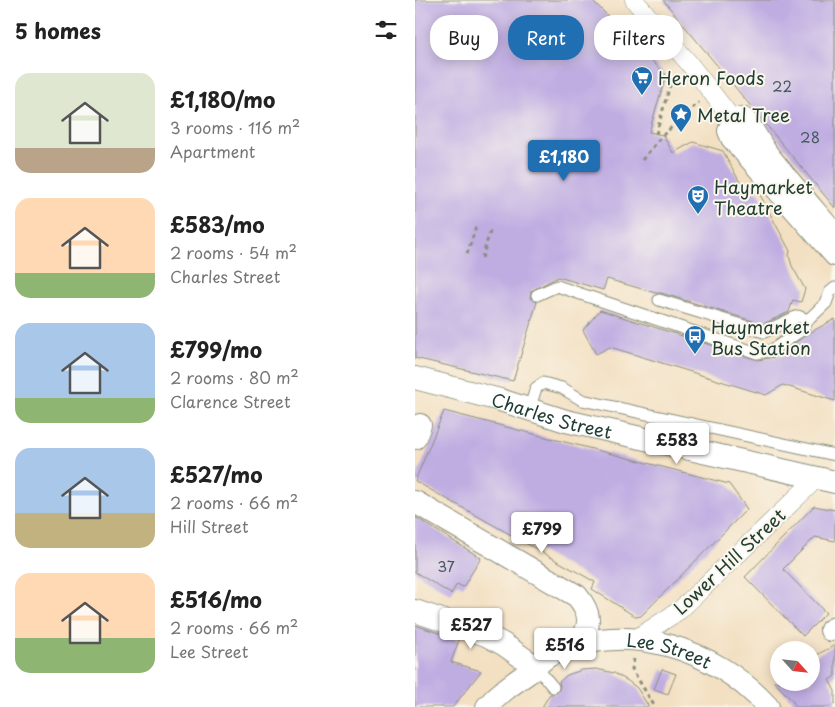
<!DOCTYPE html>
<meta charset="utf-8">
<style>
:root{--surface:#fff;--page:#f6f6f6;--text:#222;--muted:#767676;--accent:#1f6fb2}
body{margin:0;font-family:"Playpen Sans",sans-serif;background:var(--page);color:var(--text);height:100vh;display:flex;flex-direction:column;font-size:19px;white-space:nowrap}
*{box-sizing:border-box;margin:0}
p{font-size:16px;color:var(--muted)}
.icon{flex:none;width:28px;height:28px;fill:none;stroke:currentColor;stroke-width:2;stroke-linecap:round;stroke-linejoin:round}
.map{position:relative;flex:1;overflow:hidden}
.sheet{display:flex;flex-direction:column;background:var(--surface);width:415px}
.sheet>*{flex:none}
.banner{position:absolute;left:15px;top:15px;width:330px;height:45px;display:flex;gap:10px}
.needle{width:32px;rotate:117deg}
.fabs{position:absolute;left:355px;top:641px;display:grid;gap:10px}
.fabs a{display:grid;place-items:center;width:50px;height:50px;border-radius:50%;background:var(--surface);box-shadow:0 2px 12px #0003;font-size:25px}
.price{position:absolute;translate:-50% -42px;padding:0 11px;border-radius:5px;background:#fff;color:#222;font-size:16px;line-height:32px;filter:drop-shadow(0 1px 2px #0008)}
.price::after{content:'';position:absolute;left:50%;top:30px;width:15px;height:11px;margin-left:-8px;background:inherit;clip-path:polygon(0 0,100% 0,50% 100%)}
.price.current{background:var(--accent);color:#fff}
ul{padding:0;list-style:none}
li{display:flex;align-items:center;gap:15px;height:125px;padding:0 15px}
li span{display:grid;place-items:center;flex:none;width:140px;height:100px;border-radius:15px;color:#555}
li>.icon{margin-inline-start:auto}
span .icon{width:60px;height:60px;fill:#fffc;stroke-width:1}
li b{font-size:21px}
h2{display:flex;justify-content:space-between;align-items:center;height:60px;padding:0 15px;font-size:21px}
.tag{padding:0 18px;border-radius:20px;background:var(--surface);box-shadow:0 2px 12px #0003;font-size:18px;line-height:45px}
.tag.current{background:var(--accent);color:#fff}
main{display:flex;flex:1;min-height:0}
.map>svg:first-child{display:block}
</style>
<main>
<section class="sheet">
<h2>5 homes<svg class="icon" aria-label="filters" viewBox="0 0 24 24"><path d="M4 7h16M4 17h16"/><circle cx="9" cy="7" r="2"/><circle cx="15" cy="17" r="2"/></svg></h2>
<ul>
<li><span style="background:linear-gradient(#dfe7d0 75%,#b9a48a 0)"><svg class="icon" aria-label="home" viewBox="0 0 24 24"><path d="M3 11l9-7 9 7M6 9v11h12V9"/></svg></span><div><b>£1,180/mo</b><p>3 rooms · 116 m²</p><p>Apartment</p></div></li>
<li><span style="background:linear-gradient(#ffd9b3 75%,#8fb573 0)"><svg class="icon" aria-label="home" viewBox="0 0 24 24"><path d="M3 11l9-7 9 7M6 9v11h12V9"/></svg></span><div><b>£583/mo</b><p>2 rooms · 54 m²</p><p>Charles Street</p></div></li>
<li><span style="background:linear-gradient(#a9c7e8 75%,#8fb573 0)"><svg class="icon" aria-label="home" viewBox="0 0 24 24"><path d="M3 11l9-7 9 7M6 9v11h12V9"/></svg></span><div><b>£799/mo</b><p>2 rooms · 80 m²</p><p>Clarence Street</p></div></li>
<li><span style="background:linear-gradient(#a9c7e8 65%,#c2b280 0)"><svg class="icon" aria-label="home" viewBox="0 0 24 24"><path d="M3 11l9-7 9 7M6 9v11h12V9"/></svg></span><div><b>£527/mo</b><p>2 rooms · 66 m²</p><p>Hill Street</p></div></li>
<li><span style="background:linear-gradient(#ffd9b3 65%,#8fb573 0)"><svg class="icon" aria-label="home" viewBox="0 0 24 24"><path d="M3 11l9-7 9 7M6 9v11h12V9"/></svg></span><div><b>£516/mo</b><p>2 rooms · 66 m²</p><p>Lee Street</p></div></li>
</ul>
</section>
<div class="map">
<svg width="420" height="707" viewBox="0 0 420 707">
<rect width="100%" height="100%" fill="#fbf7ec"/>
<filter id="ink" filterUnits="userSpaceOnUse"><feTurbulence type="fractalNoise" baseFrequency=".02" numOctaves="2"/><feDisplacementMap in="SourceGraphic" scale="10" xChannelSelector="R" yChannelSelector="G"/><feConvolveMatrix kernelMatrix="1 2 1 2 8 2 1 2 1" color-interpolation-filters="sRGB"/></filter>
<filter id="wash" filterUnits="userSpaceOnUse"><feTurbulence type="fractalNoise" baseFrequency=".0096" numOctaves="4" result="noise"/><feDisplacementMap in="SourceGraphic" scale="20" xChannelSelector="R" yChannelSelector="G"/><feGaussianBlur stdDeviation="1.12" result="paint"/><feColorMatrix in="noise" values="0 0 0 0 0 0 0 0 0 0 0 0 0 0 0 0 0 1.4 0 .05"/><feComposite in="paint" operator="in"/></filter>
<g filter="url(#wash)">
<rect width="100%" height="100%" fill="#f3e0c2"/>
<g id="blocks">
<!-- building -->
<g fill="#bfade2">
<polygon points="0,0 177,0 251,75 234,132 248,135 258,153 278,142 308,151 329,190 344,193 375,251 374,256 377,266 390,289 386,302 378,300 374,312 348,324 246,293 241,293 192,279 188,290 143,277 116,291 115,298 122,302 98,381 0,358"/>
<polygon points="248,0 420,0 420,208"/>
<polygon points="185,310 343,360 372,355 370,350 394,333 420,319 420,401 368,385 351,395 195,347 181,354 168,330"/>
<polygon points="29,411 314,484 332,509 226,616 221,617 177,589 180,582 0,481"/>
<polygon points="399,506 420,510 420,541 400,537 368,569 411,613 388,636 330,577"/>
<polygon points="0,517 66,558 48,587 42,584 36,594 0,572"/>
<polygon points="0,625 44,640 36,662 66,671 38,707 0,707"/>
<polygon points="420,645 420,676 414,680 420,691 420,704 414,707 381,707 377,700 359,682 396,682 396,658"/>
<polygon points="181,669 199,673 213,681 222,688 234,707 127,707 135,694 139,694 143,692 145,686 144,682 152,675 167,670"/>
<polygon points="247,669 261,674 253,694 239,689"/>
</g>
</g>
</g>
<g filter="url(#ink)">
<use href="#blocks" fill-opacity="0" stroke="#898e7b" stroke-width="1"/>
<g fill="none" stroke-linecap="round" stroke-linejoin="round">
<!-- service casing -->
<g stroke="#898e7b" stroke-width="13">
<g id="service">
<polyline points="122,295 142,286 342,353 357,350 387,330 393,320 411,303 415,292 420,288"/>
<polyline points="244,300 349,332 383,316 393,320"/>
<polyline points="114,410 121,388 128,383 147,388 167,400 420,455"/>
<polyline points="121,667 138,687"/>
</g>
</g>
<!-- pedestrian casing -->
<g stroke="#898e7b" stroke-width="19">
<g id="pedestrian">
<polyline points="219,0 273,62 318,120"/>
<polyline points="222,638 265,610 402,478"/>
</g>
</g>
<!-- minor casing -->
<g stroke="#898e7b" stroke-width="24">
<g id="minor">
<path d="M420,235C398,209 375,183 353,155C345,145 336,124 327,118L318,120L314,131L317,138L420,255"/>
<path id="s1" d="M0,378L85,400L151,421L420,482"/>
<polyline points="0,438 5,425"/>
<path d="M0,502L162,596C177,614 176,625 164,645"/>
<polyline points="0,611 71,635 88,644 121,667"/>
<polyline points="416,630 420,628"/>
<path id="s2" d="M72,707C84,693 97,684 113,673C121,667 128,658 137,654C212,619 299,648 353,707"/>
</g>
</g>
<!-- path -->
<g stroke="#898e7b" stroke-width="3" stroke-dasharray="4 4" stroke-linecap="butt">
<polyline points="241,134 255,85 262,76"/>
<polyline points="227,160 248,135 284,102"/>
<polyline points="52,254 62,224"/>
<polyline points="67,258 76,228"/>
<polyline points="219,659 217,669 240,707"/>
</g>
<!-- service -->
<use href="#service" stroke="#fff" stroke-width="11"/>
<!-- pedestrian -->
<use href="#pedestrian" stroke="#fff" stroke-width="18"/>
<!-- minor -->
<use href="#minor" stroke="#fff" stroke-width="22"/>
</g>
</g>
<!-- icons -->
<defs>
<g id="supermarket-pin" transform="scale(1.125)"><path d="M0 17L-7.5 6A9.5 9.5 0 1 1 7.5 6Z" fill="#1f6fb2" stroke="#fbf7ec"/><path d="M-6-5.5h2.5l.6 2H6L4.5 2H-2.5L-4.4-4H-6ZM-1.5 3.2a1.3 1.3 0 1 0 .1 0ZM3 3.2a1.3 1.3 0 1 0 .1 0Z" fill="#fff"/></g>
<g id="sight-pin" transform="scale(1.125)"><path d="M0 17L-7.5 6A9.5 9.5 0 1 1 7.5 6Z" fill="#1f6fb2" stroke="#fbf7ec"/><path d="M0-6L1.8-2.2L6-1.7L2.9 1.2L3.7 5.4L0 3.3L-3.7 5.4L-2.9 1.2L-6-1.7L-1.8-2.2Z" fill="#fff"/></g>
<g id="theatre-pin" transform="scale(1.125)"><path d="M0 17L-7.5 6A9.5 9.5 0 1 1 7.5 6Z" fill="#1f6fb2" stroke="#fbf7ec"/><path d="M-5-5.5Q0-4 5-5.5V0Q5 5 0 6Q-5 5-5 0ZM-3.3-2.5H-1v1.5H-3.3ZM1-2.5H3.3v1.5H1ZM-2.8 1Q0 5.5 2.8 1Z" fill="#fff"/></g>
<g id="bus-pin" transform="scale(1.125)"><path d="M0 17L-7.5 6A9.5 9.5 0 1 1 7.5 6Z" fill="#1f6fb2" stroke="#fbf7ec"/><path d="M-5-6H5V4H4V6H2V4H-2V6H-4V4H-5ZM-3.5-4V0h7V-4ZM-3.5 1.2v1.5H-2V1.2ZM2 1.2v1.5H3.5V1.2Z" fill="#fff"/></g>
</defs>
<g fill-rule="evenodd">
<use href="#supermarket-pin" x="227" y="77"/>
<use href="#sight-pin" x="266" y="114"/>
<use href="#theatre-pin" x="283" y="196"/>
<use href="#bus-pin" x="280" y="336"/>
</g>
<g text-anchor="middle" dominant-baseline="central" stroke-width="4" stroke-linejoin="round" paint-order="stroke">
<!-- number labels -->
<g font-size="15" fill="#475960">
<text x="367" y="85">22</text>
<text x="395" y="136">28</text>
<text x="31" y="565">37</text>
</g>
<!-- poi labels -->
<g font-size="18" fill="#1f3d34" stroke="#fbf7ec" text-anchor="start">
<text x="243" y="77">Heron Foods</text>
<text x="282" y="114">Metal Tree</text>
<text x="299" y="186">Haymarket<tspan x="299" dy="21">Theatre</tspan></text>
<text x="296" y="326">Haymarket<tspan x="296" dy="21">Bus Station</tspan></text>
</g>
<!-- street labels -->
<g font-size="18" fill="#1f3d34" stroke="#fbf7ec">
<text stroke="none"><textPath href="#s1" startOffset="142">Charles Street</textPath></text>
<text transform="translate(314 561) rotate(-43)">Lower Hill Street</text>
<text stroke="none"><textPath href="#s2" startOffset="205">Lee Street</textPath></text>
</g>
</g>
</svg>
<div class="fabs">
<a><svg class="needle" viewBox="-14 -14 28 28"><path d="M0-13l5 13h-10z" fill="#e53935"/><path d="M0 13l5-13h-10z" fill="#767676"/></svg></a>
</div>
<b class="price current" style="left:149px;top:182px">£1,180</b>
<b class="price" style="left:262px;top:465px">£583</b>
<b class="price" style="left:127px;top:554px">£799</b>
<b class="price" style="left:56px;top:650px">£527</b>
<b class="price" style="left:150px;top:670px">£516</b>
<div class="banner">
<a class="tag">Buy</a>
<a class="tag current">Rent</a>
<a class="tag">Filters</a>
</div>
</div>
</main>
